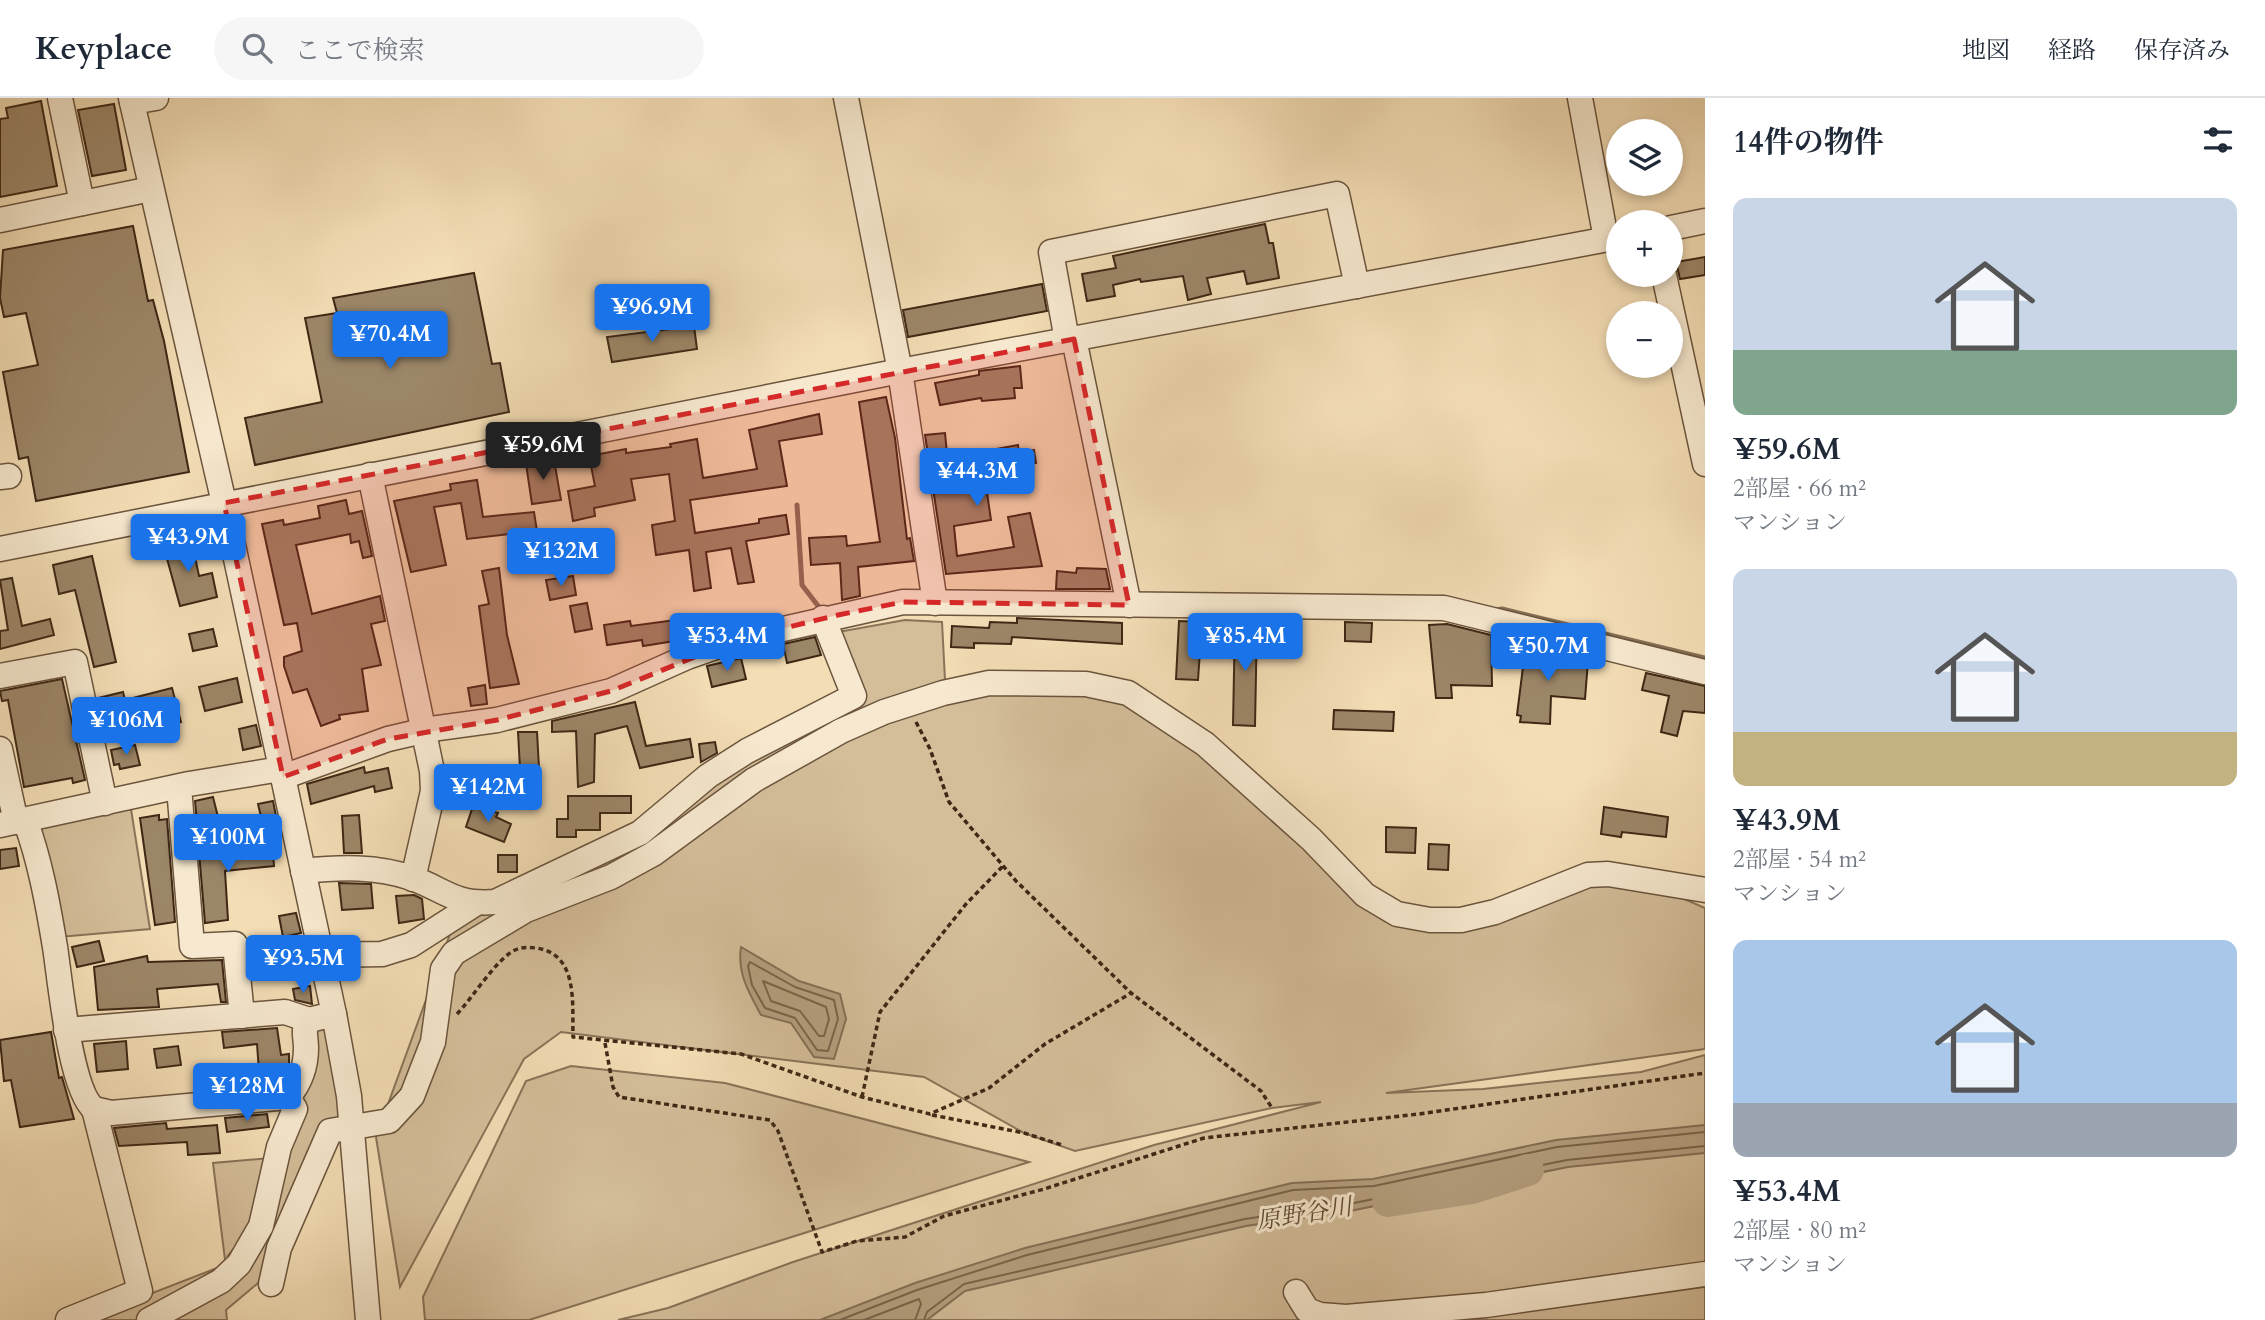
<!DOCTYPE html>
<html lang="ja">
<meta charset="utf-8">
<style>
:root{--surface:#fff;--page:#f6f6f7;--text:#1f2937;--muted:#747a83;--line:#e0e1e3;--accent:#1a73e8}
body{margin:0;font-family:Cardo,"Noto Serif JP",serif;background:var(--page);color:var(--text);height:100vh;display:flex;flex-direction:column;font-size:26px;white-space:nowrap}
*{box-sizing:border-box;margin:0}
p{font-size:23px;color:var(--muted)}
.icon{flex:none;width:38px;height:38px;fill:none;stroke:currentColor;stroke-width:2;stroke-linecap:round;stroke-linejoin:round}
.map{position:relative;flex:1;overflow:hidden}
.panel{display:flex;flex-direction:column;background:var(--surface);width:560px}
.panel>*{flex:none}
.fabs{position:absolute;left:1606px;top:21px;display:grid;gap:14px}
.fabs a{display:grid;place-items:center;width:77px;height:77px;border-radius:50%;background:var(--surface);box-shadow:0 4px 10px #0003;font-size:35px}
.price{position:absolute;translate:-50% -60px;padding:0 16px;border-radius:7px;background:var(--accent);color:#fff;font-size:23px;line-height:46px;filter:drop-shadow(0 2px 4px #0008)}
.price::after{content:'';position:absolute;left:50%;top:42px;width:21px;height:16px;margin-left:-10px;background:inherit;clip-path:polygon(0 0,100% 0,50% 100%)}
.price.current{background:#222;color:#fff}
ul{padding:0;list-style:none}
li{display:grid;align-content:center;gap:14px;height:371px;padding:0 28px}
li span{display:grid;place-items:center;height:217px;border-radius:14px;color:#555}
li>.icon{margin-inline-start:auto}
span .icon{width:126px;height:126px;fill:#fffc;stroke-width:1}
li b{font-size:30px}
h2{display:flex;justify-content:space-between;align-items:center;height:84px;padding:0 28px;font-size:30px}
header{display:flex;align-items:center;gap:42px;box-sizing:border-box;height:98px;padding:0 35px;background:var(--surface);border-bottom:2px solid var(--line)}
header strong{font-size:33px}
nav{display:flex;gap:38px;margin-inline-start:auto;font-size:24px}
.search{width:490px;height:63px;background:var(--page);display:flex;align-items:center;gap:18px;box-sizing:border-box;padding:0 24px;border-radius:38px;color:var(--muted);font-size:26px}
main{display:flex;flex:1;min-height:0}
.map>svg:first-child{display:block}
</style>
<header>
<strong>Keyplace</strong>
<div class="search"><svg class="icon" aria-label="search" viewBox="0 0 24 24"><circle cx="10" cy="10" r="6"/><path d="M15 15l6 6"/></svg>ここで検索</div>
<nav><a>地図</a><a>経路</a><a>保存済み</a></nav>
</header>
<main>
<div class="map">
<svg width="1705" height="1222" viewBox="0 0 1705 1222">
<rect width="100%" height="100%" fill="#f3ddb5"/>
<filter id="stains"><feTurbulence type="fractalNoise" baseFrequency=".00286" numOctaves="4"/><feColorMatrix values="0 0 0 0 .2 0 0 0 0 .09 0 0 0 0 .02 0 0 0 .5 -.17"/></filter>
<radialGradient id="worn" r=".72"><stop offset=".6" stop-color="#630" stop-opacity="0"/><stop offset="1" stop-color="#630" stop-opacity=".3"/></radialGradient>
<!-- green -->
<g fill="#d4be9a" stroke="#897358" stroke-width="2">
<polygon points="905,522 942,524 945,582 911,593 989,585 1137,600 1397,816 1495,814 1593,785 1641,782 1705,810 1705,951 1386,995 1483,991 1641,974 1705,957 1705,1222 618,1222 668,1210 793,1164 1154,1047 1321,1004 1272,1010 1075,1053 1024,1035 924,979 561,934 524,961 400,1189 376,1039 453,828 546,780 854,598 838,534"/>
<polygon points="131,711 150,831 59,839 37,727"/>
<polygon points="306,926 328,926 339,1016 287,1132 261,1128"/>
<polygon points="571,968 725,985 1029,1064 529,1222 425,1222 423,1199 526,983"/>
<polygon points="270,1060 252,1129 227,1159 258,1132 277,1135 270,1175 226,1212 227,1222 83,1222 217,1170 225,1162 213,1065"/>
</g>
<!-- water -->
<g fill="#b59f7f" stroke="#856f55" stroke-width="2">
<path d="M741,849L799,883L840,896L846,921L834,961L814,959L791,925L761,917C749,895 737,875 741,849Z"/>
<polygon points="1705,1027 1705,1055 1568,1069 1350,1113 1246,1128 965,1193 927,1222 820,1222 915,1185 1025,1150 1292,1085 1373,1081 1556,1042"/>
</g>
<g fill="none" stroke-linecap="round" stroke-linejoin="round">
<!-- shore -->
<g stroke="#7a644a" stroke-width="2">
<polygon points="750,864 795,889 834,902 838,921 828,953 817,952 795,920 765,910 752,887 748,868"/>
<polygon points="763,883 826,909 829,921 824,938 819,938 800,913 771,903"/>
<polyline points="840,1222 917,1192 1027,1157 1293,1092 1374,1088 1557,1049 1705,1034"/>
<polyline points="864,1222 919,1201 921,1206 915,1222"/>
<polyline points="924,1222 927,1214 964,1186 1245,1121 1349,1106 1567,1062 1705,1048"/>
</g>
<!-- stream -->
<g stroke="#856f55" stroke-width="5">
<polyline points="797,407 802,487 822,513"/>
<polyline points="1494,512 1502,511 1705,560"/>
</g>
<!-- river -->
<polyline stroke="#b59f7f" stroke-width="32" points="1388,1103 1472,1090 1528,1072"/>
</g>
<!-- building -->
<g fill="#9c8668" stroke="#3e2815" stroke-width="2">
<polygon points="41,3 57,88 0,99 0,21 8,20 6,10"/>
<polygon points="114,6 126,72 92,78 78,12"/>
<polygon points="1265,126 1269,145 1273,145 1279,180 1247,186 1244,173 1207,180 1211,196 1188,202 1183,178 1141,184 1140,181 1113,187 1115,198 1087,203 1082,176 1116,170 1113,158"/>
<polygon points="133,128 148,203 153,202 164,243 189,374 36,403 28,359 19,361 3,274 38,267 26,215 4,219 0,200 3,152"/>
<polygon points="1705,159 1705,177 1680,181 1676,164"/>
<polygon points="474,175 492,266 500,265 509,314 255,367 245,320 322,304 305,220 337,215 333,200"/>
<polygon points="1042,186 1047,213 908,239 903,212"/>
<polygon points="694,228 697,251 612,264 607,239"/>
<polygon points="1020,268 1022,290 1014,290 1015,300 982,303 981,300 940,307 935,285 979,277 979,273"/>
<polygon points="886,299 895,340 907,441 910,440 914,463 858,469 860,498 842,502 840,465 811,467 809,440 846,438 847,448 880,444 859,304"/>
<polygon points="819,316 822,336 779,343 787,388 690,402 695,435 759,425 759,421 786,417 789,436 746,443 754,484 738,486 731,450 706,454 711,490 694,493 689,452 656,457 652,427 675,423 669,376 631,381 635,402 594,410 595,418 573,423 568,393 595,388 589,358 626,351 626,355 671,349 670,346 697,341 703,380 757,371 749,332"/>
<polygon points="945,335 948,366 997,358 996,351 1018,347 1019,355 1034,352 1036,365 984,374 991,422 954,428 957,458 1014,449 1008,419 1030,415 1042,468 946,476 925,337"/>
<polygon points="554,362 561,402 532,406 526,366"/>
<polygon points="477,382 483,419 534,414 537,433 467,441 461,405 434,409 446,467 411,474 394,403 451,392 450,386"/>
<polygon points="346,402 349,416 362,413 372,458 363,460 359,443 351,445 350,436 296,447 312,516 380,498 385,523 371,526 381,567 362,571 368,613 339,617 340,621 321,628 307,591 293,595 284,568 284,559 302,553 297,525 284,527 262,426 283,422 284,427 320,420 318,408"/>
<polygon points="191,440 199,478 212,475 217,499 180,508 163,446"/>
<polygon points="92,458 116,564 94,569 75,492 59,496 53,467"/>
<polygon points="499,470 507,537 519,586 490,590 479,508 489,506 482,473"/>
<polygon points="1077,470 1106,471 1110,491 1056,491 1057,473 1076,475"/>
<polygon points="573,478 576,497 550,502 546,482"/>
<polygon points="12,480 22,528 50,521 54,537 0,551 0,533 8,532 0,482"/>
<polygon points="587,505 592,531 575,534 570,508"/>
<polygon points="699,519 700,539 643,548 642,542 607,547 604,527 630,523 631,528"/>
<polygon points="1017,520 1122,525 1122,546 1012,539 1011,546 974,545 974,550 951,549 952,528 989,530 990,524 1017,525"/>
<polygon points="1179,523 1202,524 1198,582 1176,581"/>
<polygon points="1235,523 1257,523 1255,628 1233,627"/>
<polygon points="1345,524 1372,525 1371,544 1345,543"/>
<polygon points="1447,526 1491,537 1492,588 1451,587 1452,600 1436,600 1429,527"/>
<polygon points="213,531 217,548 193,553 189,536"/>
<polygon points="815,539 821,557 787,565 783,546"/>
<polygon points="1526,545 1552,552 1552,559 1588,563 1585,601 1551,598 1550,626 1520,624 1521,618 1517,617"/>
<polygon points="741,560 746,581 712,589 707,568"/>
<polygon points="1646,575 1705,588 1705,615 1683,613 1677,638 1661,634 1669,598 1642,592"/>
<polygon points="237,580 242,604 205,613 199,589"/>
<polygon points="62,581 85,682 73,685 72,680 24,689 8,602 2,603 0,593"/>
<polygon points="485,587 487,606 471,608 468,590"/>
<polygon points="172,590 181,624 167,628 165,622 146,628 142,611 102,620 98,600 123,594 125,602"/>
<polygon points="635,604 646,648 690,641 693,659 640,670 627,628 595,636 594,684 578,689 576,633 552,634 552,623"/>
<polygon points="1334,612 1394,614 1393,633 1333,631"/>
<polygon points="256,627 261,648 243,652 239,631"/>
<polygon points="518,634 537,634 540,688 521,688"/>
<polygon points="715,644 717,655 701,664 699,646"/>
<polygon points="135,647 140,667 120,671 119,666 114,667 111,652"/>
<polygon points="364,669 365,675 388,670 392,690 375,694 374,688 311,706 307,686"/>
<polygon points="568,698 631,698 631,715 600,715 600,732 576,732 576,739 557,739 557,721 568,721"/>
<polygon points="213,699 218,719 197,724 195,703"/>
<polygon points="273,703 277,723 263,727 258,706"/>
<polygon points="473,708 498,715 496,719 511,726 504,744 466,729"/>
<polygon points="1604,709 1668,719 1666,739 1622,734 1621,739 1601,736"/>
<polygon points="159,717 159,722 167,721 175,824 155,827 140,720"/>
<polygon points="359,717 362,755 344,755 342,718"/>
<polygon points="1386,729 1416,730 1415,755 1386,754"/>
<polygon points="272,744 274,768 225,773 228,822 205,825 199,754"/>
<polygon points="1429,746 1449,747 1448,772 1428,771"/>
<polygon points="16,750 19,768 0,771 0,752"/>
<rect x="498" y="757" width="19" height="17"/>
<polygon points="339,785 371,786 373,810 342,812"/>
<polygon points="414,797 422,801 424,821 399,825 396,798"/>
<polygon points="296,815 301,835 283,839 279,818"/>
<polygon points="99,843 104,863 77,869 72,849"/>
<polygon points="290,846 293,866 252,871 251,852"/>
<polygon points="147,858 148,864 222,862 226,904 221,904 218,886 157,891 159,909 98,912 94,869"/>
<polygon points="310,888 312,906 295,902 293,891"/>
<polygon points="277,930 281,957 289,956 289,966 280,985 260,987 257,946 224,950 222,934"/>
<polygon points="51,934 59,980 62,979 74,1021 20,1029 11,982 4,983 0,942"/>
<polygon points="126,943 128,971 97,974 94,946"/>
<polygon points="178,948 181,967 157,970 154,951"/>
<polygon points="267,1016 269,1029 227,1034 225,1020"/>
<polygon points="166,1025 167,1031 217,1027 220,1055 188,1057 187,1044 119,1048 114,1030"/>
</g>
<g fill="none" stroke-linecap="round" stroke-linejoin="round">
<!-- minor casing -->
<g stroke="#6b553d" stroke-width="27">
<g id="minor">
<polyline points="60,0 82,105"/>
<polyline points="131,0 224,405 334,916 349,998 368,1222"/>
<polyline points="846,0 900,273 935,505"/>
<polyline points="1580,0 1606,141"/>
<polyline points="132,4 156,0"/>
<polyline points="0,122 151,91"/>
<polyline points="1671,130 1705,123"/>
<polyline points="1664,177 1705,366"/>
<polyline points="1074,241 1129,507"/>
<polyline points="1067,242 1051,154 1337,96 1357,188"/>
<polyline points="370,377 432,673 433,693 413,781"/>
<polyline points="0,379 9,378"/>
<polyline points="0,451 900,273 1619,139"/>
<polyline points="0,578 75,564 105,705"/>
<polyline points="0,651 16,724"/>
<polyline points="283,679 388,641 431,631 497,622 611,593 687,559 739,541 903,504 1444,510 1705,574"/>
<polyline points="179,689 192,848 235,846 242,918"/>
<path d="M25,722C40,762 48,807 55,849C60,881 70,992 94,1011L111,1015L288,999C300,985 306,968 306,950C306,938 302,932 309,922L334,916"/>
<polyline points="0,727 189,686 281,671"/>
<path d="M303,773C341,769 376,768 412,780C447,793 454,807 495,804L640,735L708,678L747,653L854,598L823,520"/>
<polyline points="321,857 382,856 411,847 475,806"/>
<polyline points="66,932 285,914 309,922"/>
<polyline points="271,1186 279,1150 330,1033 389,1023 412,998 433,944 443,871 454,855 526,812 611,779 653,756 754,682 841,633 884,614 943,595 989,585 1086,586 1128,595 1205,646 1311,741 1365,797 1397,816 1430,822 1461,822 1495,814 1588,777 1608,776 1705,792"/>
<polyline points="1296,1194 1307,1212 1320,1217 1346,1219 1486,1207 1705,1176"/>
<polyline points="68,1222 140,1193 94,1011"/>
<polyline points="149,1222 221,1183 239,1166 261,1128 279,1049 295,1011 288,999"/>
</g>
</g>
<!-- path -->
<g stroke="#3e2815" stroke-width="3.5" stroke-dasharray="5 3.5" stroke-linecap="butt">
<polyline points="916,624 930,651 949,704 1016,783 1131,895 1261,993 1272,1010"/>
<path d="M457,916C473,899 492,868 510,855C518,849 527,849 536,850C579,856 572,906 573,939L741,956L862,999L930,1016L989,990L1045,946L1131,895"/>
<polyline points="605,945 613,989 619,999 770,1022 778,1033 822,1154 857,1143 905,1139 944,1118 1044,1091 1204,1040 1419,1016 1705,975"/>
<polyline points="862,999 880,914 966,806 1003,768"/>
<polyline points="932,1017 1024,1035 1062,1047"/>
</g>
<!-- minor -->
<use href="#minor" stroke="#f7e9cf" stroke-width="24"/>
</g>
<!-- marked area -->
<path fill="#d62828" fill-opacity="0.2" stroke="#d62828" stroke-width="5" stroke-dasharray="14 9" stroke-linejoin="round" d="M1074,241L1129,507L903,504L838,517L739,541L611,593L497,622L388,641L283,679L224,405Z"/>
<g text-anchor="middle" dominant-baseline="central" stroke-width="6" stroke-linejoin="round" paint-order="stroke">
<!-- water labels -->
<g font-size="24" font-style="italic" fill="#624c35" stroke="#f7e9cf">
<text transform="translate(1304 1116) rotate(-9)">原野谷川</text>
</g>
</g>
<rect width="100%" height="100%" filter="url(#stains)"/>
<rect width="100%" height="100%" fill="url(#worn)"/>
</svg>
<div class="fabs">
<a><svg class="icon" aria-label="layers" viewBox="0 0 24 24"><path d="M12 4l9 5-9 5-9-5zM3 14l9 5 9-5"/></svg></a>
<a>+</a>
<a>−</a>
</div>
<b class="price" style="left:652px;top:246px">¥96.9M</b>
<b class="price" style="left:390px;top:273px">¥70.4M</b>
<b class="price current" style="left:543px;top:384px">¥59.6M</b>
<b class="price" style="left:977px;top:410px">¥44.3M</b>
<b class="price" style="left:188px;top:476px">¥43.9M</b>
<b class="price" style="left:561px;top:490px">¥132M</b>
<b class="price" style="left:727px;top:575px">¥53.4M</b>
<b class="price" style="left:1245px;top:575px">¥85.4M</b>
<b class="price" style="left:1548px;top:585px">¥50.7M</b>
<b class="price" style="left:126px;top:659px">¥106M</b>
<b class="price" style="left:488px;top:726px">¥142M</b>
<b class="price" style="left:228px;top:776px">¥100M</b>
<b class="price" style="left:303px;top:897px">¥93.5M</b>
<b class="price" style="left:247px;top:1025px">¥128M</b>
</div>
<section class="panel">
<h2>14件の物件<svg class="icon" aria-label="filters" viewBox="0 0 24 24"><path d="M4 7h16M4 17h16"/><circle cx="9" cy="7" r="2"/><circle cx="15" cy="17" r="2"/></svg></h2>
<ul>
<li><span style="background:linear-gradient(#c9d6e8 70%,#7fa58c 0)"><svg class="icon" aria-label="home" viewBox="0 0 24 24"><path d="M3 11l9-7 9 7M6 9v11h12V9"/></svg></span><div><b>¥59.6M</b><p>2部屋 · 66 m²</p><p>マンション</p></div></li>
<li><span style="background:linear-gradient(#c9d6e8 75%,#c2b280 0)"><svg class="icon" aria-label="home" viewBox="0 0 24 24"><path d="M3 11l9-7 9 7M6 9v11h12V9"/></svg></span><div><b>¥43.9M</b><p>2部屋 · 54 m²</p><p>マンション</p></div></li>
<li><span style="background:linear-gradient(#a9c7e8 75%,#9aa5b1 0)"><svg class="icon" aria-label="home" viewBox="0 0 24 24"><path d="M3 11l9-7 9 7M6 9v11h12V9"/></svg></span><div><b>¥53.4M</b><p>2部屋 · 80 m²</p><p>マンション</p></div></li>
</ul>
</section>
</main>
